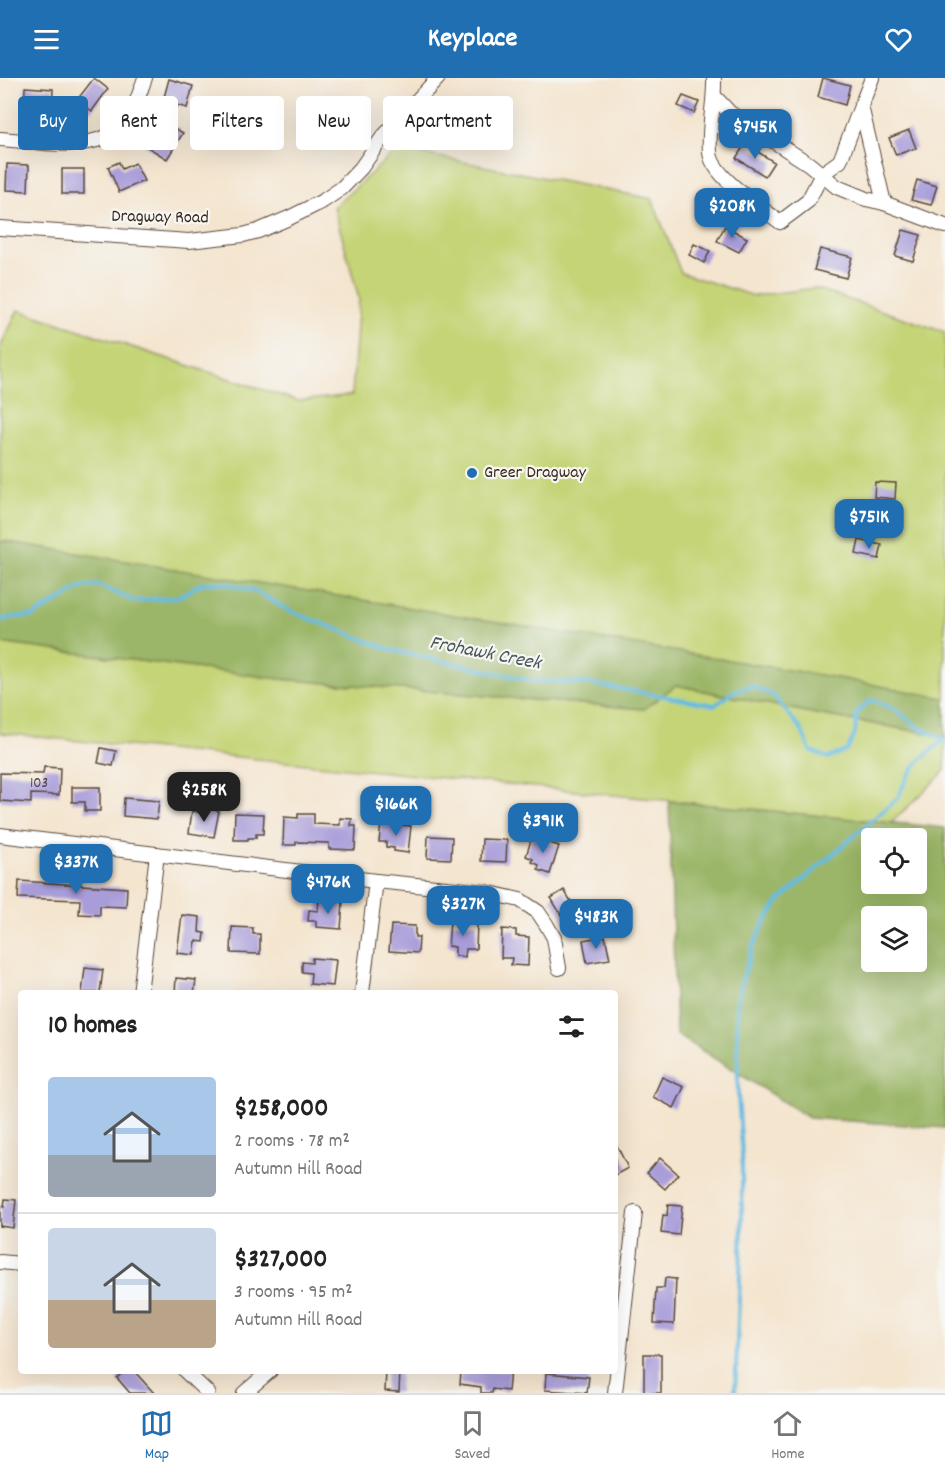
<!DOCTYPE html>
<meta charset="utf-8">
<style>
:root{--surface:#fff;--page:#f2f2f2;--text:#222;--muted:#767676;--line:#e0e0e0;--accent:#1f6fb2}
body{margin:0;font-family:Dekko,sans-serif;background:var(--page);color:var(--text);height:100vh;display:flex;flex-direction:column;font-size:22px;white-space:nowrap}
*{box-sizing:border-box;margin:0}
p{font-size:20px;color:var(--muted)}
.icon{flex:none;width:33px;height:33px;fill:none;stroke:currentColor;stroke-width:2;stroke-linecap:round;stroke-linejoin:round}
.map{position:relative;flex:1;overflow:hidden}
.panel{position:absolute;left:18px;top:912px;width:600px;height:384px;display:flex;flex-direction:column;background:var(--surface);border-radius:6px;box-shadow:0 6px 24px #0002}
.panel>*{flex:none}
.guide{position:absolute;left:18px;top:18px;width:600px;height:54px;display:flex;gap:12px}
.tools{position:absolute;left:861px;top:750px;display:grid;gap:12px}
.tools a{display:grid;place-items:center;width:66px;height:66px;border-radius:6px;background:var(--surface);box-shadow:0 6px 24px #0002;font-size:30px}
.price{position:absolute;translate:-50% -51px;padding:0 14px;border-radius:12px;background:var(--accent);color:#fff;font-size:20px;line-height:39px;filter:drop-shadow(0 2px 3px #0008)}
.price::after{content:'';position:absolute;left:50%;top:36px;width:18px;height:14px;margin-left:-9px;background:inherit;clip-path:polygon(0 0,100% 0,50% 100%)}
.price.active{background:#222;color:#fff}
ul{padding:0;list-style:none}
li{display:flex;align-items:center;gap:18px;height:150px;padding:0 30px}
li+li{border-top:2px solid var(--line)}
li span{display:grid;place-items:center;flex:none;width:168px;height:120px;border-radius:6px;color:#555}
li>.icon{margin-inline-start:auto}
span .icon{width:72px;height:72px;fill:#fffc;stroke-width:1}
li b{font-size:26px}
h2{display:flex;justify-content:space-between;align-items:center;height:72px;padding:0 30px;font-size:26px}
.pill{padding:0 21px;border-radius:6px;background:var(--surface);box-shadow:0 6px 24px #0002;font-size:21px;line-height:54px}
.pill.active{background:var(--accent);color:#fff}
header{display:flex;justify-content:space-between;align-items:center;height:78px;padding:0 30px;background:var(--accent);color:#fff;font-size:27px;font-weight:700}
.tabs{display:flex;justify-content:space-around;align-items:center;height:84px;border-top:2px solid var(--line);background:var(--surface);font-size:16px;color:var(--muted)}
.tabs a{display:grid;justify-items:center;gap:3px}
.tabs .active{color:var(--accent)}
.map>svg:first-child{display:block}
</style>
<header><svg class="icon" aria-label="menu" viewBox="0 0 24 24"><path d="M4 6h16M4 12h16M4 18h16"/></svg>Keyplace<svg class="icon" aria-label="heart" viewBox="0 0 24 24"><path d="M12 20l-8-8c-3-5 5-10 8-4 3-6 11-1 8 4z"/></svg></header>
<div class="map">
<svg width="945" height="1315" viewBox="0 0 945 1315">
<rect width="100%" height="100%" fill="#f6f6f2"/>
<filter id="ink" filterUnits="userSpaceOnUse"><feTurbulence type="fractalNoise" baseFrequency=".0167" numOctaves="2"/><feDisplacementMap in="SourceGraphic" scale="12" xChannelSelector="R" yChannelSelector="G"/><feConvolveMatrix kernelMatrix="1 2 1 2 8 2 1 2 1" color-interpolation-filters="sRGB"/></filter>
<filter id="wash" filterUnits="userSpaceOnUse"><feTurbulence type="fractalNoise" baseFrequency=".008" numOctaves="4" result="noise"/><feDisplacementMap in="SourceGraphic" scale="24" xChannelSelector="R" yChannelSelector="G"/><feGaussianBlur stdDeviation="1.35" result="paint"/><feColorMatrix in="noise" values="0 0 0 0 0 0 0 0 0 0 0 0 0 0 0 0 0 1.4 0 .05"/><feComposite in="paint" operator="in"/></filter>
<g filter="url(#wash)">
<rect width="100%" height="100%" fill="#f4e5cf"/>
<!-- green -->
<g fill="#c4d476" stroke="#807f4a" stroke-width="1.5">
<polygon points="398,71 652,121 681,195 754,218 815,210 945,254 945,622 4,463 0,465 0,270 18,232 298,323 352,317 359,221 334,129"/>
<polygon points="0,565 280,601 644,631 676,607 816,636 945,658 945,693 891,745 0,655"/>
</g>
<!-- forest -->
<g fill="#9bb667" stroke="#6b7042" stroke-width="1.5" fill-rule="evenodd">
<polygon points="4,463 838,600 943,620 945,622 945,658 816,636 676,607 644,631 280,601 0,565 0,465"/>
<path d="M669,723L945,750V1050L809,1040L676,956ZM872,760H916V806H872ZM872,838H916V884H872Z"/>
</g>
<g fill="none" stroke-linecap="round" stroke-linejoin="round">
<!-- stream -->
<g stroke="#63bbe0" stroke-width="4">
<polyline points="0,542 13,539 33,538 82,509 98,507 134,523 178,519 202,505 225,505 257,514 290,533 391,572 534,603 586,605 715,627 735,613 751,608 773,617 801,651 810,672 828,680 847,672 855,656 857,634 871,622 895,631 918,649 945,662"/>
<path d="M735,1315L742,1150V1075L738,1017L737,924L742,903L751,873L764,845L780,822L898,720C910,689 919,682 944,662"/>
</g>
</g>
<g id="blocks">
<!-- building -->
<g fill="#a89cd9">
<polygon points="94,0 108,11 92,33 77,22"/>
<polygon points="823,0 850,7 845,27 818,19"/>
<polygon points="169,1 193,8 187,30 163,23"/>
<polygon points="25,9 53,11 52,37 24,36"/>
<polygon points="683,18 699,24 694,35 678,28"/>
<polygon points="159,41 183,55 167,81 144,67"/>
<polygon points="909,52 916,70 896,77 889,60"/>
<polygon points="745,66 774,84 765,98 736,80"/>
<polygon points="119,84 122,91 135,85 144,103 119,114 108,89"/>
<polygon points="7,86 29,87 28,113 6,112"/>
<rect x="62" y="91" width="22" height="25"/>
<polygon points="917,102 937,108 931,127 911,122"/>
<polygon points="725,148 747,160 739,174 717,163"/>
<polygon points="903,152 921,157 913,183 895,178"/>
<polygon points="694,166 710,173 704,185 689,177"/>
<polygon points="820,171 852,179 846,200 814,192"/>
<polygon points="875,404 896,405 895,421 874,419"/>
<polygon points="859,462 882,467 879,481 856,476"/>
<polygon points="101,670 116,673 113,688 98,685"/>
<polygon points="44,689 60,690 59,717 31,716 31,725 0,723 0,695 43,696"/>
<polygon points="72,709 100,709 100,733 85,733 85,724 72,724"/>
<polygon points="124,720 159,723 157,741 123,738"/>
<polygon points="204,730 219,733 214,759 189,755 192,733 203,735"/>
<polygon points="235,735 264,736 263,756 256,756 256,760 248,760 248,762 234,762"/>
<polygon points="298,736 314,736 314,746 340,747 340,740 352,741 351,748 356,748 355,772 329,771 329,765 296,764 296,767 283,767 284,739 298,740"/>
<polygon points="381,745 411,748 408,775 394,773 394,770 386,769 386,764 379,764"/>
<polygon points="428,758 452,759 451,781 427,780"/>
<polygon points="532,759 559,768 550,796 538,792 539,787 532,784 533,781 526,778"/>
<polygon points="482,761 507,762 506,784 481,783"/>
<polygon points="19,803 127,810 126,829 100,828 100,837 79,836 80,822 18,820"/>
<polygon points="564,812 580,838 567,847 551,820"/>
<polygon points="319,822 343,824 341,851 316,849 316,843 308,843 309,832 318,833"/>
<polygon points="182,837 200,839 199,854 205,855 204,864 196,863 194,877 177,875"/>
<polygon points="450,844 477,845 476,871 466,871 465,879 455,878 455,869 448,868"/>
<polygon points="391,847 415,848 415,859 419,859 418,875 389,873"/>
<polygon points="232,849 253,850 253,856 260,856 260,876 231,875"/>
<polygon points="502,851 516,852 516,858 529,859 528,888 511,887 512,880 501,880"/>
<polygon points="605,858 610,881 587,885 583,862"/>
<polygon points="312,880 336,882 333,908 310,906 311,895 302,894 302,884 312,885"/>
<polygon points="85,890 103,892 100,915 82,915"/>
<polygon points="176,900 196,902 194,915 175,915"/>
<polygon points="662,999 684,1009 674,1030 653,1019"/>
<polygon points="615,1064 628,1090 615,1097"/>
<polygon points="660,1080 678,1096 665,1111 647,1095"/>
<polygon points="5,1121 16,1122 13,1150 0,1148 0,1128 4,1129"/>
<polygon points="668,1127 682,1128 679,1157 661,1155 663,1137 667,1138"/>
<polygon points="665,1200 676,1201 674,1246 654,1245 656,1210 664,1210"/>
<rect x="644" y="1276" width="17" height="39"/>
<polygon points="124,1293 134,1293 154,1315 130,1315 117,1300"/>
<polygon points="386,1293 400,1293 399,1314 385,1313"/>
<polygon points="461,1293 510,1293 508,1313 493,1311 492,1315 481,1315 481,1309 460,1306"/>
<polygon points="546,1295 589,1299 587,1315 545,1312"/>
</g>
</g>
</g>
<g filter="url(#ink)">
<use href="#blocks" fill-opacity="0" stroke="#574639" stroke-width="1.5"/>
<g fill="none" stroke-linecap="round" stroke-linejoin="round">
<!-- minor casing -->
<g stroke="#574639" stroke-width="16">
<g id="minor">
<path d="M714,0C715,24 708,48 710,74C711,98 762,130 780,144L808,123L822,96L840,83L861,28"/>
<polyline points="872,0 861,28 884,125"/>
<polyline points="715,19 730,35 809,86 837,109 866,121 884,125 945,148"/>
<path d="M0,61C36,63 97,77 124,46C135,33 139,16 145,0"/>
<polyline points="0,150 189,163 243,157 258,153 289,140 323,123 342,110 361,90 382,60 438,0"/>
<polyline points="0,757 376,803 485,814 520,822 538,834 546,846 554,860 559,890"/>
<polyline points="140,915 157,776"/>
<polyline points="362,915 376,803"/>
<polyline points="0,1184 21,1186"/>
<polyline points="185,1293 208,1315"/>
<polyline points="244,1315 270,1293"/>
<polyline points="615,1315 635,1135"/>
</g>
</g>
<!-- minor -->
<use href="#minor" stroke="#fff" stroke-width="14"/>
</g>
</g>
<!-- markers -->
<circle fill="#1f6fb2" stroke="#f6f6f2" stroke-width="2" cx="472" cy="395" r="6"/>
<g text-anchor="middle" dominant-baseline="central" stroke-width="4.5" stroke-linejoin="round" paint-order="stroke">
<!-- number labels -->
<g font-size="15" fill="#56464d">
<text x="39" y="706">103</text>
</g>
<!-- street labels -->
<g font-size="18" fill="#3b2a1e" stroke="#f6f6f2">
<text transform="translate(160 140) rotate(1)">Dragway Road</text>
</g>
<!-- poi labels -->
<g font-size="18" fill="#3b2a1e" stroke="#f6f6f2" text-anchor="start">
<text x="484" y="395">Greer Dragway</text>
</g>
<!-- water labels -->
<g font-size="20" font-style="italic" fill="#475658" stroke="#f6f6f2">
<text transform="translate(485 576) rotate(11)">Frohawk Creek</text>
</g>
</g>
</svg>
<div class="tools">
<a><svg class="icon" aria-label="locate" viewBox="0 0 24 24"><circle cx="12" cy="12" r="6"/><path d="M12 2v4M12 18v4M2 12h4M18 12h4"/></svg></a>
<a><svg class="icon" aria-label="layers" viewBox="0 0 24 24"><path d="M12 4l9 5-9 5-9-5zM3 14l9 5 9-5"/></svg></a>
</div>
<b class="price" style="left:755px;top:82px">$745K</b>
<b class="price" style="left:732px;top:161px">$208K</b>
<b class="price" style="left:869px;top:472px">$751K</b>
<b class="price active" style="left:204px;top:745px">$258K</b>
<b class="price" style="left:396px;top:759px">$166K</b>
<b class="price" style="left:543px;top:776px">$391K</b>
<b class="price" style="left:76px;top:817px">$337K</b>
<b class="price" style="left:328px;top:837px">$476K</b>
<b class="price" style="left:463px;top:859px">$327K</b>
<b class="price" style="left:596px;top:872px">$483K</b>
<div class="guide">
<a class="pill active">Buy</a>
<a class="pill">Rent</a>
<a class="pill">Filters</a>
<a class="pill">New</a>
<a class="pill">Apartment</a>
</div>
<section class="panel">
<h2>10 homes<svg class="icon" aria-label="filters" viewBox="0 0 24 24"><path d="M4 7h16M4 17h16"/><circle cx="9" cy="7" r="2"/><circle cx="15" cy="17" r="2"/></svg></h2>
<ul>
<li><span style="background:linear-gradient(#a9c7e8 65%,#9aa5b1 0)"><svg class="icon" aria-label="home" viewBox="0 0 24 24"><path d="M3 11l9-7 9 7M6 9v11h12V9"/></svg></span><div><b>$258,000</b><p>2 rooms · 78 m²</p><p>Autumn Hill Road</p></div></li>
<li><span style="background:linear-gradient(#c9d6e8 60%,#b9a48a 0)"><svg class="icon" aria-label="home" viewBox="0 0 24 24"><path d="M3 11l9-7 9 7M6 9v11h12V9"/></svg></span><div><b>$327,000</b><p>3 rooms · 95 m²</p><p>Autumn Hill Road</p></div></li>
</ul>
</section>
</div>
<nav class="tabs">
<a class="active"><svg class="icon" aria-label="map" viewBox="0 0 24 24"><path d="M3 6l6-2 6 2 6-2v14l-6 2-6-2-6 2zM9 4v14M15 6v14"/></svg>Map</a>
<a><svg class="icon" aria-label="saved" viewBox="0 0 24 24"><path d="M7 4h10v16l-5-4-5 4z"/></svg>Saved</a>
<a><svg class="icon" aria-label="home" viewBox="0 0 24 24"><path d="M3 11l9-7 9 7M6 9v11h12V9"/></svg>Home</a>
</nav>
